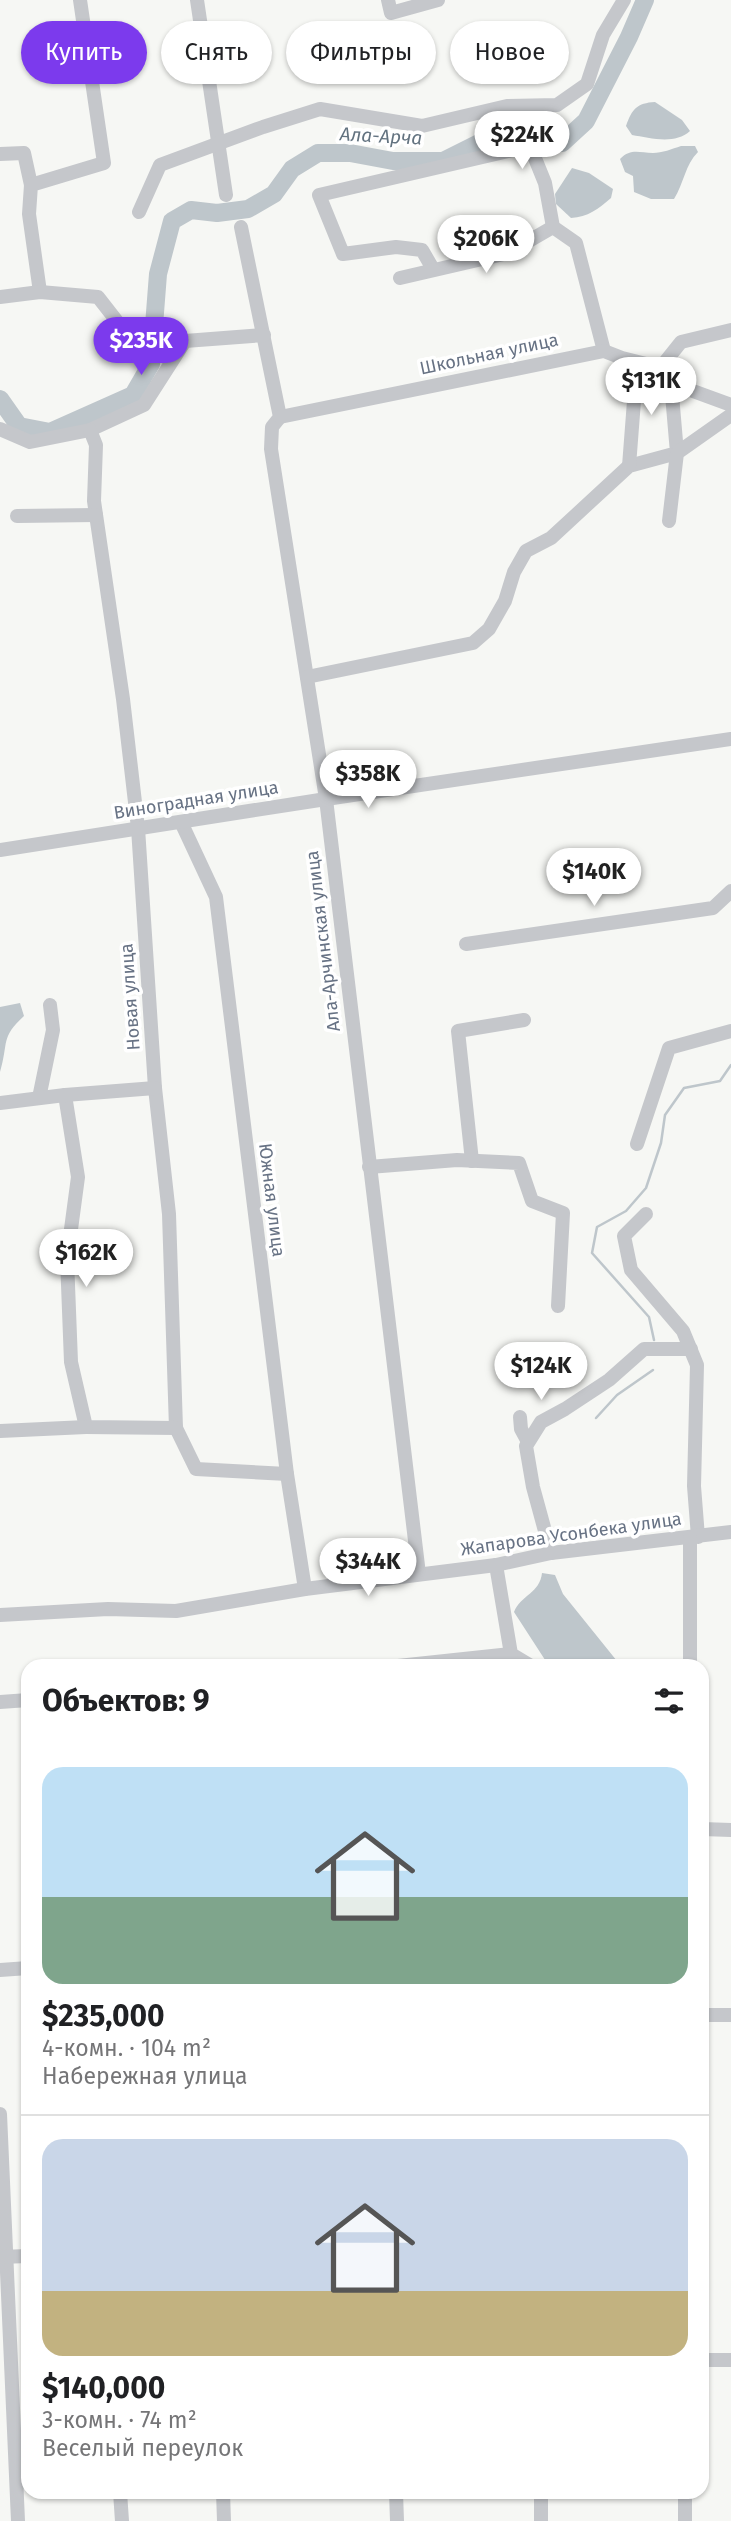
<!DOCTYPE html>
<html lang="ru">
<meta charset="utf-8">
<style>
:root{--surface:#fff;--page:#f6f6f6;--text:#202124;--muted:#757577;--line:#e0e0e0;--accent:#7c3aed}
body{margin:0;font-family:"Fira Sans",sans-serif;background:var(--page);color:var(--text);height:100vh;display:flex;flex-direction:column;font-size:26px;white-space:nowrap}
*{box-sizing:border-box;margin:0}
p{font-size:23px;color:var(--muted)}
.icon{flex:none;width:38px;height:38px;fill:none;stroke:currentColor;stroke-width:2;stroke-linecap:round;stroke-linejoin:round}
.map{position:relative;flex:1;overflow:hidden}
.details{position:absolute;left:21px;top:1659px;width:688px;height:840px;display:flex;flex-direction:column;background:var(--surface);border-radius:21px;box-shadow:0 2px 5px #0004}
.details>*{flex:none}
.hud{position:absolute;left:21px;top:21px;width:690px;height:63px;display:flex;gap:14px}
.price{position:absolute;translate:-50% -60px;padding:0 16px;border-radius:24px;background:#fff;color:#222;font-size:23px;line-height:46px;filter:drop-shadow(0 2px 4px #0008)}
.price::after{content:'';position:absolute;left:50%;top:42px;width:21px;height:16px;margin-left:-10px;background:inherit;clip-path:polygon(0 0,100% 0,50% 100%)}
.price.current{background:var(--accent);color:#fff}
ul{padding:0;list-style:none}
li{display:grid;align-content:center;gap:14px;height:371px;padding:0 21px}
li+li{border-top:2px solid var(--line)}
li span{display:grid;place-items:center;height:217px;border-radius:21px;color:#555}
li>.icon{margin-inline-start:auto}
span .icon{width:126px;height:126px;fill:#fffc;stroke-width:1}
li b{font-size:30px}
h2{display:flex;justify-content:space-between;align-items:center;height:84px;padding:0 21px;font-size:30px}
.pill{padding:0 24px;border-radius:32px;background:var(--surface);box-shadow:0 2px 5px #0004;font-size:24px;line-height:63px}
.pill.current{background:var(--accent);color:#fff}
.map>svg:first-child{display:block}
</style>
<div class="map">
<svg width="731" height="2521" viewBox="0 0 731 2521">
<rect width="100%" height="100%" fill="#f6f7f4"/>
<!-- water -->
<g fill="#bec6cb">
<path d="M655,102L682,120L690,131C675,145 650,138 632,135L626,126C632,109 637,103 655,102Z"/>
<path d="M681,146H695L698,152C685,165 684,183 674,199H651L634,192L633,176L625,172L620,159C631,148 639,153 653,153C662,153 672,149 681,146Z"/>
<path d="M572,168L589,173L613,189L611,198C598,209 588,217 571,218L556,204L555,194Z"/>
<path d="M20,1003L24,1016C0,1038 9,1042 0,1072V1007Z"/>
<path d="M542,1573L555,1575L563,1594L621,1666H549L514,1612C521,1595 540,1593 542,1573Z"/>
</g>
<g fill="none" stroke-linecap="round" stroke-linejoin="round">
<!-- stream -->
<g stroke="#bec6cb" stroke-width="2.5">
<polyline points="654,1340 649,1317 592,1253 597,1227 626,1211 646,1188 661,1143 665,1115 684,1088 720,1081 731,1065"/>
<polyline points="596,1418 617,1395 653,1370"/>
</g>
<!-- river -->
<polyline stroke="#bec6cb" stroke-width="18" points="0,399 19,426 50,432 133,395 151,364 158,274 172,221 191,210 217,213 248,209 274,194 292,169 318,153 350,153 393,161 443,161 487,139 522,127 562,143 586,121 629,37 645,0"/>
<!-- minor -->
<g stroke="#c5c7cb" stroke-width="14">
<polyline points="197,0 226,195"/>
<polyline points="388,0 391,13 438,0"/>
<polyline points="0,154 24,153 31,185"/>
<polyline points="139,212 160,165 263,127 320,109 422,126 507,106 557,105 587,84 603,35 624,0"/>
<polyline points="241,227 280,417 272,427 271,449 326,799 419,1574"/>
<polyline points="433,269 422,250 396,247 343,254 319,195 530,146 545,183 553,227 576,243 604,351"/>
<polyline points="400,278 508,253 553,227"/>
<polyline points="40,292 29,214 31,185 104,163 80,0"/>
<polyline points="0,297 40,292 98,297 123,329"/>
<polyline points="657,372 681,342 731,330"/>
<polyline points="671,383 731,405"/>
<polyline points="280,417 604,351 622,358 646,364 671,383 677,453 629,466 551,538 526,551 514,572 505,601 489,629 473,643 307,677"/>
<polyline points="0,429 30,442 90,430 144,405 185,341 264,335"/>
<polyline points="90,430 96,445 94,501 123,699 138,828 155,1088 169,1214 176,1428 196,1469 287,1474"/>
<polyline points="629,466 634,401 646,364"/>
<polyline points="17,516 96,515"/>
<polyline points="669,521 677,453 731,415"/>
<polyline points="181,822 216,897 287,1474 305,1589"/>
<polyline points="0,850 326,799 731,739"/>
<polyline points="466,944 713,908 731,891"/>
<polyline points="65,1095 78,1177 67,1259 71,1362 86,1427 176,1428"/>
<polyline points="39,1098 53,1030 50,1005"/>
<polyline points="0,1103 65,1095 155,1088"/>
<polyline points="637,1144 669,1048 731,1031"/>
<polyline points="472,1161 458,1031 524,1020"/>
<polyline points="369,1167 457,1160 519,1163 532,1201 563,1213 558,1306"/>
<polyline points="646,1214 624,1236 631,1270 683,1331 697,1365 694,1486 698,1537"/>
<polyline points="520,1417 521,1429 528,1442"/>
<polyline points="0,1431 86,1427"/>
<polyline points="551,1553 533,1487 526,1446 541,1422 565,1409 609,1380 644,1349 691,1349"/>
<polyline points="496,1565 511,1654 531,1666"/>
<polyline points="0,1615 108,1609 176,1611 305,1589 496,1565 551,1553 731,1532"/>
<polyline points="398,1666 511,1654"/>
<polyline points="690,1666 690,1538"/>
<polyline points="0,1702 28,1700"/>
<polyline points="702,1829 731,1830"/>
<polyline points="0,1970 28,1968"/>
<polyline points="702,2015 731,2015"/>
<polyline points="0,2114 18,2521"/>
<polyline points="0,2257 28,2256"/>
<polyline points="702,2360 731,2360"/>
<polyline points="120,2492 122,2521"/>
<polyline points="223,2492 224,2521"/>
<polyline points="396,2492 397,2521"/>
<polyline points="685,2492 685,2521"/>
<polyline points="541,2521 541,2492"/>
</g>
</g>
<g text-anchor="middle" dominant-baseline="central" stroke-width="7" stroke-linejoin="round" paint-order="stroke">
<!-- street labels -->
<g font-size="18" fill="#677284" stroke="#fff">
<text transform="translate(489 354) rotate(-12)">Школьная улица</text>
<text transform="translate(196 800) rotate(-9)">Виноградная улица</text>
<text transform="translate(323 941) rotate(-97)">Ала-Арчинская улица</text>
<text transform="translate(130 997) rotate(-94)">Новая улица</text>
<text transform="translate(272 1200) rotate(83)">Южная улица</text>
<text transform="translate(571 1534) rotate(-8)">Жапарова Усонбека улица</text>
</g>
<!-- water labels -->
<g font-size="19" font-style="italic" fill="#637380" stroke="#fff">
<text transform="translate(381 136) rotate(3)">Ала-Арча</text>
</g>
</g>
</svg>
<b class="price" style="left:522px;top:171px">$224K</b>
<b class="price" style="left:486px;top:275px">$206K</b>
<b class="price current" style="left:141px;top:377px">$235K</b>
<b class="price" style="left:651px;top:417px">$131K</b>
<b class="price" style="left:368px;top:810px">$358K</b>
<b class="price" style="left:594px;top:908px">$140K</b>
<b class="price" style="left:86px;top:1289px">$162K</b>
<b class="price" style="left:541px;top:1402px">$124K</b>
<b class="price" style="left:368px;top:1598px">$344K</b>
<div class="hud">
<a class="pill current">Купить</a>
<a class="pill">Снять</a>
<a class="pill">Фильтры</a>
<a class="pill">Новое</a>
</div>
<section class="details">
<h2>Объектов: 9<svg class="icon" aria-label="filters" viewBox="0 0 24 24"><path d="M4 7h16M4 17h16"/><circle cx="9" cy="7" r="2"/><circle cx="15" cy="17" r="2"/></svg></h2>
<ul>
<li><span style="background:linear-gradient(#bfe0f5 60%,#7fa58c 0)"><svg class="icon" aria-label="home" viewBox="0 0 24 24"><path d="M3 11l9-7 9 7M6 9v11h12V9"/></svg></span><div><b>$235,000</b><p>4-комн. · 104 m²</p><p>Набережная улица</p></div></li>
<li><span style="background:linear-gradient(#c9d6e8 70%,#c2b280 0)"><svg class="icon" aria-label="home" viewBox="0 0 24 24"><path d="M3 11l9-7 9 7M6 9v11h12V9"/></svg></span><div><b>$140,000</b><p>3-комн. · 74 m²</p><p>Веселый переулок</p></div></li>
</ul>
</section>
</div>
